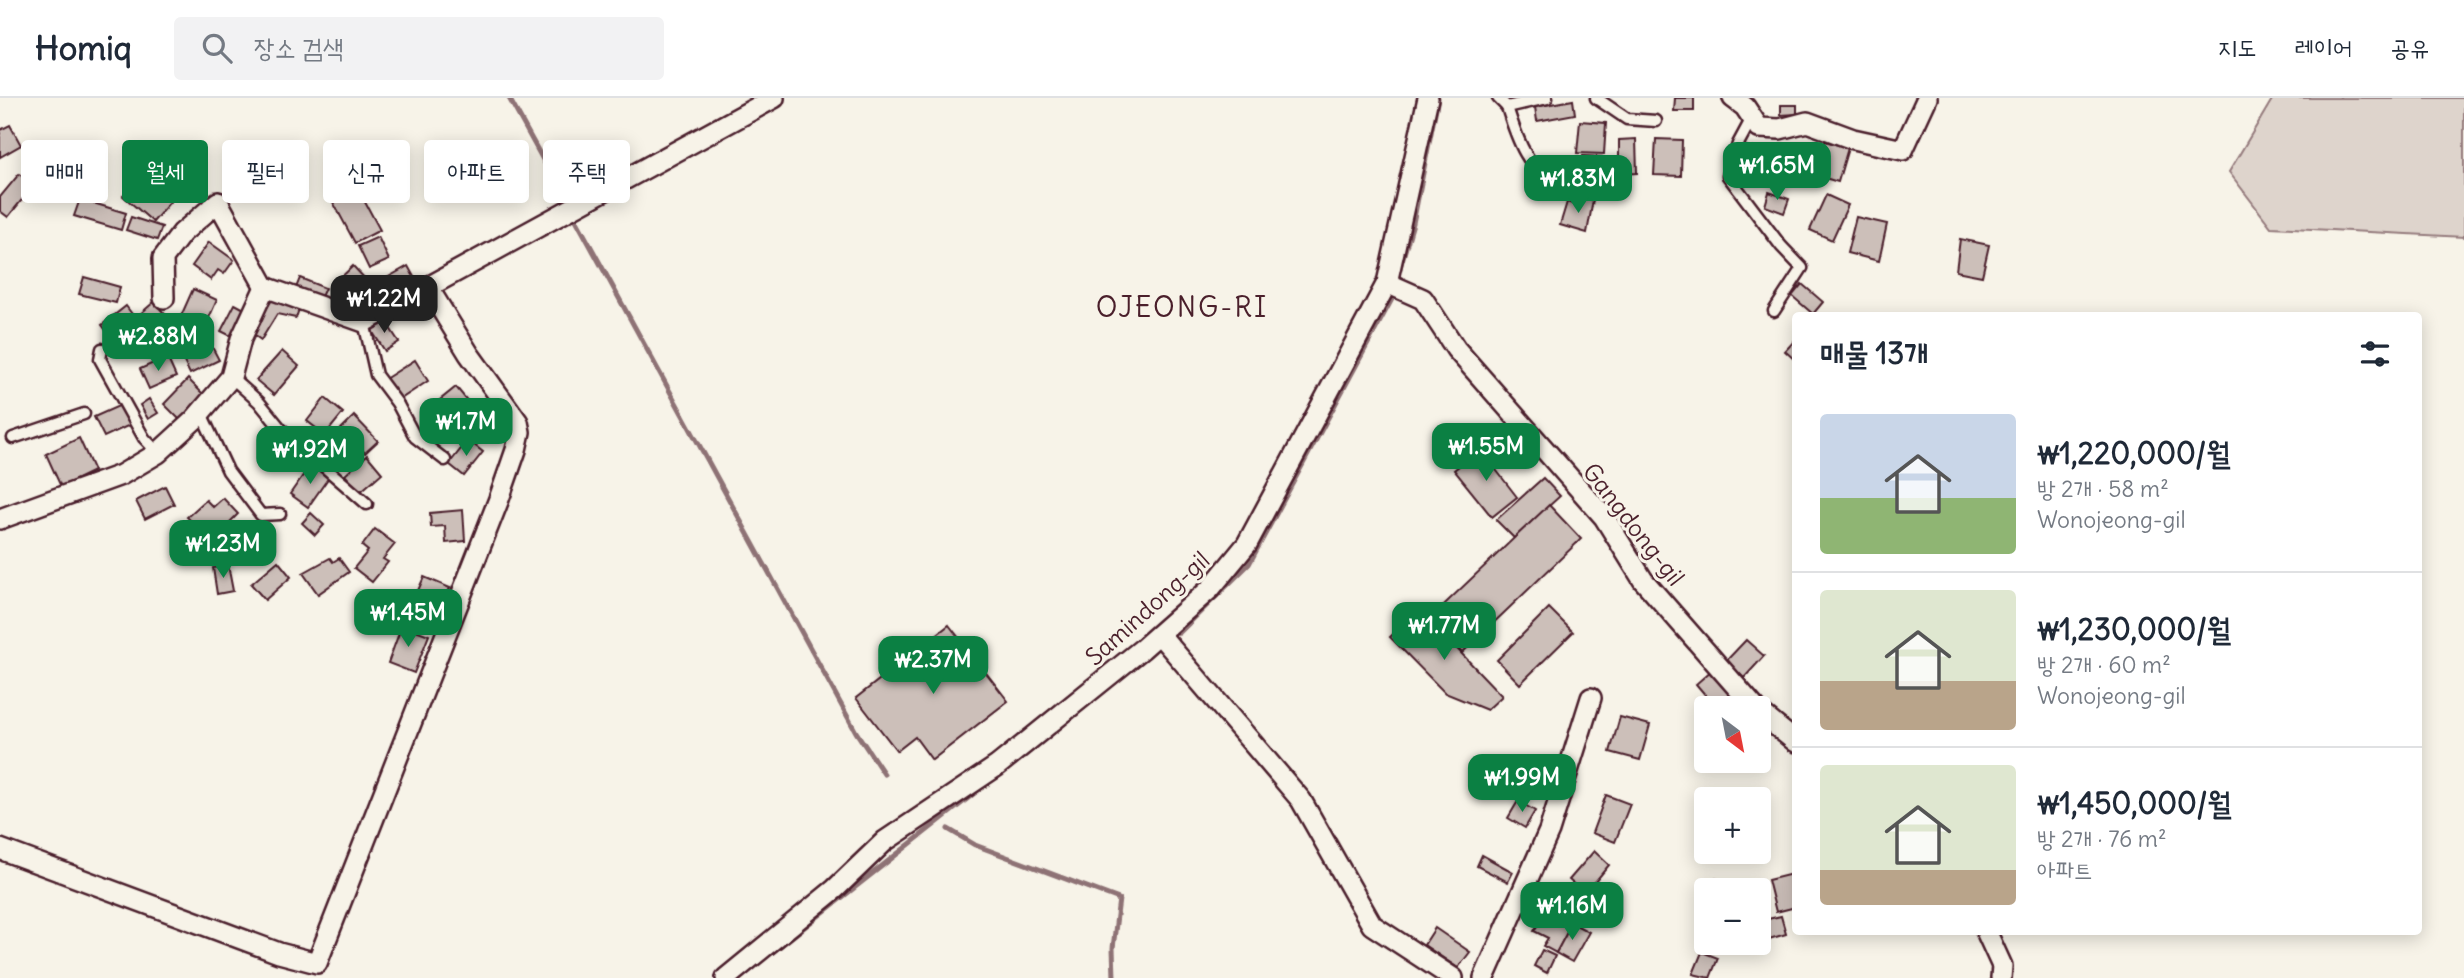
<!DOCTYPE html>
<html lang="ko">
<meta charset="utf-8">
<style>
:root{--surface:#fff;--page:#f2f2f3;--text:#1f2937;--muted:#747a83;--line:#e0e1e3;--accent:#0b8043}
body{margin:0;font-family:Delius,"Poor Story",sans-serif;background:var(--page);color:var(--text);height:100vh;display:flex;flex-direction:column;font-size:26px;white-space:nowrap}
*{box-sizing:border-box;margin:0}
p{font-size:23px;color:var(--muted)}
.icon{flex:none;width:38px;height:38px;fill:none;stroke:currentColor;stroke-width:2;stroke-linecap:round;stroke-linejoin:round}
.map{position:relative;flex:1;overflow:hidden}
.side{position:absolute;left:1792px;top:214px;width:630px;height:623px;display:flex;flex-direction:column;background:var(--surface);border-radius:7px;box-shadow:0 4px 18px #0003}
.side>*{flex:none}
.top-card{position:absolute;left:21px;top:42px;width:665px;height:63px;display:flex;gap:14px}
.needle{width:46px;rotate:148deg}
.tools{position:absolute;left:1694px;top:598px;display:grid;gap:14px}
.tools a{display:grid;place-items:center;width:77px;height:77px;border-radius:7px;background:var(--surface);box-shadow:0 4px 18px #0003;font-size:35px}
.price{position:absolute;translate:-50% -60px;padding:0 16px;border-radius:14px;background:var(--accent);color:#fff;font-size:23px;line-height:46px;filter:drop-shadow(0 2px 4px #0008)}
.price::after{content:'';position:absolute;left:50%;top:42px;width:21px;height:16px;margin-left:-10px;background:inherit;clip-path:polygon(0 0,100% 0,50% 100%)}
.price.selected{background:#222;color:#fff}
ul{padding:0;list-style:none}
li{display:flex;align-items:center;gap:21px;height:175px;padding:0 28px}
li+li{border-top:2px solid var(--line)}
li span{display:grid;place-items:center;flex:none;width:196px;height:140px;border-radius:7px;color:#555}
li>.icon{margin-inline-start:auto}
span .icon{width:84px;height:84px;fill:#fffc;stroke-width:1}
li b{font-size:30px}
h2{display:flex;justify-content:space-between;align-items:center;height:84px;padding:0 28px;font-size:30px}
.pill{padding:0 24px;border-radius:7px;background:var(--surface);box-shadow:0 4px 18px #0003;font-size:24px;line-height:63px}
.pill.selected{background:var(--accent);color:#fff}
header{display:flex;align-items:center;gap:42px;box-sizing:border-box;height:98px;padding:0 35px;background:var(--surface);border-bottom:2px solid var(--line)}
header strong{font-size:33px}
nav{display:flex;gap:38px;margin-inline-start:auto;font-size:24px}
.search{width:490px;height:63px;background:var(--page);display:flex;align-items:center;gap:18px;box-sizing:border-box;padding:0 24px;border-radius:7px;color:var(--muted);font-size:26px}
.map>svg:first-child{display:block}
</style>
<header>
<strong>Homiq</strong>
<div class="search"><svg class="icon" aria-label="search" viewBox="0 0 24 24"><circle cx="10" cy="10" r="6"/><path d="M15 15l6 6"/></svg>장소 검색</div>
<nav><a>지도</a><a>레이어</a><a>공유</a></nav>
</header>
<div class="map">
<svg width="2464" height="880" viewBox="0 0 2464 880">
<rect width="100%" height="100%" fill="#f7f3e8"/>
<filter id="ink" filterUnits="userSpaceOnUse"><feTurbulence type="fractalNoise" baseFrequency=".0143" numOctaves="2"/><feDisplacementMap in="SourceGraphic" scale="14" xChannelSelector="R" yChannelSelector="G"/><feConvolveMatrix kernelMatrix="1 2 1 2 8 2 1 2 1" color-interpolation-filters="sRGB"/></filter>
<g filter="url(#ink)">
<!-- green -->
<polygon fill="#ded4cc" stroke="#947a7c" stroke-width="2" points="2273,0 2464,0 2464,139 2271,129 2229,74"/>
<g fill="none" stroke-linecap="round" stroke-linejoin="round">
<!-- stream -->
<g stroke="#8e7275" stroke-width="5">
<polyline points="509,0 568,107"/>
<polyline points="573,116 856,634 884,676"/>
<polyline points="1399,173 1413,125 1438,0"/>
<polyline points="1179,535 1249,466 1392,201"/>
<polyline points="948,731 975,747 1119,801 1113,850 1114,880"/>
<polyline points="774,853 981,690"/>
</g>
</g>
<!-- building -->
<g fill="#ccbfb9" stroke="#4a1f2b" stroke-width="2">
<polygon points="1675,0 1694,0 1694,13 1674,13"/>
<polygon points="1573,2 1575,16 1537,23 1535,9"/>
<polygon points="1781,7 1797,7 1797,16 1781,17"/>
<polygon points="1580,23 1606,25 1604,56 1577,55"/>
<polygon points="10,27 21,47 0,59 0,32"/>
<polygon points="1636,41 1637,75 1619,76 1619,42"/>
<polygon points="1656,41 1682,42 1681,78 1654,77"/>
<polygon points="1825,43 1848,50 1838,84 1815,77"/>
<polygon points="1745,48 1761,52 1752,81 1737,77"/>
<polygon points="1583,58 1602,59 1602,68 1582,67"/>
<polygon points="165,70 185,86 153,124 123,98 146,72 156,81"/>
<polygon points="19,76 34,87 8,119 0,113 0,99"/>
<polygon points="351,78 380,132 355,145 326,91"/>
<polygon points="1769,94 1789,101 1784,115 1765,108"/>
<polygon points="1826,97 1848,107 1832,142 1810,132"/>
<polygon points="1578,98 1593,102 1587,135 1560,127 1567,104 1575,107"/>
<polygon points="80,101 126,115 121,132 74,118"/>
<polygon points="131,119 162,129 157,142 126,132"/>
<polygon points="1856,119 1887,126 1879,163 1847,155"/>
<polygon points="378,139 389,162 369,171 358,148"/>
<polygon points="1960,141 1989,147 1982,178 1956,173"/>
<polygon points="209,144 234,162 224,176 218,172 211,182 192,168"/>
<polygon points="353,168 369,185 360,193 368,202 358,212 334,186"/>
<polygon points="408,168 419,188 382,209 371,189"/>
<polygon points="84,179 120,189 116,205 79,196"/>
<polygon points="300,180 325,190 320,201 296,190"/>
<polygon points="1802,186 1823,204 1813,216 1792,198"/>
<polygon points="193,191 217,202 205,229 181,218"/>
<polygon points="272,202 300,208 296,220 277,216 261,242 251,235"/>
<polygon points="154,204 180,233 166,246 140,216"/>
<polygon points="235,206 250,214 235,240 221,233"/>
<polygon points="126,208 141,228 117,247 102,227"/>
<polygon points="384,221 399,244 385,253 370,230"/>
<polygon points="197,229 204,244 186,252 179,237"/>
<polygon points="1796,241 1796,263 1785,253"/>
<polygon points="210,245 219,262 190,276 182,260"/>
<polygon points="282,253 299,268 274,297 256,282"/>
<polygon points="167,259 176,279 149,291 140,271"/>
<polygon points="415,262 428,283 399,302 385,281"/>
<polygon points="188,281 207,300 183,325 164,306"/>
<polygon points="456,289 470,306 444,328 430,310"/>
<polygon points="325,300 343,315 325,337 307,323"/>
<polygon points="149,301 158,315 148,321 140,307"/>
<polygon points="480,302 501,313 485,344 464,334"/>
<polygon points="123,306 132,326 104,339 94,319"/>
<polygon points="354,318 378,343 365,355 341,331"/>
<polygon points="79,340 94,373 61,389 46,356"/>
<polygon points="1470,340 1478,350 1468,358 1460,348"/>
<polygon points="468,342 483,354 464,378 449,366"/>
<polygon points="1480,351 1517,399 1492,419 1454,372"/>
<polygon points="367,357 382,375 360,394 345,377"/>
<polygon points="311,366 329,379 308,409 290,396"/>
<polygon points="1543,380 1560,398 1514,440 1496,422"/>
<polygon points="165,388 174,406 145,421 136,403"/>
<polygon points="223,400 238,416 211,443 187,419 206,402 213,409"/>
<polygon points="1549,407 1581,441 1462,555 1430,520"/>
<polygon points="463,412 465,443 446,445 445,428 431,429 430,415"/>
<polygon points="311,415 324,427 315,437 302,425"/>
<polygon points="375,431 395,446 383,461 388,464 372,484 354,470 368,453 362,448"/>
<polygon points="330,460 333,464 339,460 349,474 318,496 303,475"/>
<polygon points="278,463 291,479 265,502 251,486"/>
<polygon points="228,467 233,493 217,496 213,470"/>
<polygon points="424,479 450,490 433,528 407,517"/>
<polygon points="1549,510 1573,534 1520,586 1497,562"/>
<polygon points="1419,511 1502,598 1487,612 1445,595 1390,539"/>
<polygon points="402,527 429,537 414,575 388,565"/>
<polygon points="949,527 1008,603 932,662 915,639 897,653 856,600"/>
<polygon points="1746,542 1764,558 1744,580 1726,563"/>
<polygon points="1712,572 1728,589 1733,602 1723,611 1717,611 1696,586"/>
<polygon points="1620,619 1650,627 1640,662 1610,654"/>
<polygon points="1606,697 1630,706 1615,744 1592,735"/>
<polygon points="1518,703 1535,713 1525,730 1508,720"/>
<polygon points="1594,753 1609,767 1585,796 1569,782"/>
<polygon points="1482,757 1513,774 1508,784 1477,768"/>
<polygon points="1796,775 1796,809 1776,814 1768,782"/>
<polygon points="1707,780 1717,781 1716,793 1705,794"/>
<polygon points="1532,788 1549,797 1542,808 1526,800"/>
<polygon points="1547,811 1572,825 1556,855 1543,848 1548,840 1534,833"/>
<polygon points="1781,818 1786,836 1759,844 1759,823"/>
<polygon points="1572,825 1589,834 1572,864 1556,855"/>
<polygon points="1435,830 1470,854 1458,870 1424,847"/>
<polygon points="1542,852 1555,858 1547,875 1534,868"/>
<polygon points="1702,854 1718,860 1710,880 1693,876"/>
</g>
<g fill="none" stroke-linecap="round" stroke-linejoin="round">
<!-- lane casing -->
<g stroke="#4a1f2b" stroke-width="15">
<g id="lane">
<polyline points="1498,0 1507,9 1547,0"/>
<polyline points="1596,0 1627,21 1656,23"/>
<path d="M1507,9C1517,41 1528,75 1561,87"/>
<polyline points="1752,20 1738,46 1728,78 1781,148 1802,170 1774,213"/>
<polyline points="364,224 376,277 397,305 415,339 445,362"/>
<polyline points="102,251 100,261 144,340 158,355"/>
<polyline points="231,279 259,304 281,331 367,406"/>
<polyline points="201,315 228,373 261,417 280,416"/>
<polyline points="13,340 84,316"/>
</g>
</g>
<!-- street casing -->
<g stroke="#4a1f2b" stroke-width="24">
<g id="street">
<polyline points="1733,0 1745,9 1759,30 1780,31 1807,24 1853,41 1903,52 1927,0"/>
<polyline points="1387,185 1423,201 1456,251 1604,419 1643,482 1756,611"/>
<polyline points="164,200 163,160 182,135 218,104 265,189"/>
<polyline points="0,421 121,377 158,355 194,322 231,279 241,241 265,189 364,224 774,0"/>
<polyline points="1160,537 1301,702 1372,827 1453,880"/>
<polyline points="1759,614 1796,644"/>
<polyline points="0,751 279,855 317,865 499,401 516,352 520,334 518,324 469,256 429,191"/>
<polyline points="1986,833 2002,868 2001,880"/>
<polyline points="726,880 835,791 885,743 997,668 1142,551 1210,491 1247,446 1387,185 1428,0"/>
<polyline points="1484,880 1549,733 1591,600"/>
</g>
</g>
<!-- lane -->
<use href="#lane" stroke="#f7f3e8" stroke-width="10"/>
<!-- street -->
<use href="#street" stroke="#f7f3e8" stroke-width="19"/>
</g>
</g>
<g text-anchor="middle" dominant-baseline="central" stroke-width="6" stroke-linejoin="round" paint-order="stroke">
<!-- street labels -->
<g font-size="24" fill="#4a1f2b" stroke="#f7f3e8">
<text transform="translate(1634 426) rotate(52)">Gangdong-gil</text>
<text transform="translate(1147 510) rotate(-42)">Samindong-gil</text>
</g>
<!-- quarter labels -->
<g font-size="28" letter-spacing="2" fill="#4a1f2b" stroke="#f7f3e8">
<text x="1182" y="209">OJEONG-RI</text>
</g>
</g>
</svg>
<div class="tools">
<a><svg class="needle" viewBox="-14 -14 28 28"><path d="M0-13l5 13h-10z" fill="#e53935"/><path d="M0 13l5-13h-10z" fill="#747a83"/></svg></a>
<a>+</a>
<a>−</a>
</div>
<b class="price" style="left:1777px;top:104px">₩1.65M</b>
<b class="price" style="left:1578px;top:117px">₩1.83M</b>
<b class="price selected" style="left:384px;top:237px">₩1.22M</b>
<b class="price" style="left:158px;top:275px">₩2.88M</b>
<b class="price" style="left:466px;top:360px">₩1.7M</b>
<b class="price" style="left:1486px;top:385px">₩1.55M</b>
<b class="price" style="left:310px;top:388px">₩1.92M</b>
<b class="price" style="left:223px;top:482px">₩1.23M</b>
<b class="price" style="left:408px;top:551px">₩1.45M</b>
<b class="price" style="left:1444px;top:564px">₩1.77M</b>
<b class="price" style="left:933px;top:598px">₩2.37M</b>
<b class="price" style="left:1522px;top:716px">₩1.99M</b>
<b class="price" style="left:1572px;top:844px">₩1.16M</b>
<div class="top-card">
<a class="pill">매매</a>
<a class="pill selected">월세</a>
<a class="pill">필터</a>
<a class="pill">신규</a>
<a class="pill">아파트</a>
<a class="pill">주택</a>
</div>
<section class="side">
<h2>매물 13개<svg class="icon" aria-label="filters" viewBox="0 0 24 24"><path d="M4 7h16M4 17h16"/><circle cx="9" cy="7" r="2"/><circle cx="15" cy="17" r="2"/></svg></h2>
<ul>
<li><span style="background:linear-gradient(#c9d6e8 60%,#8fb573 0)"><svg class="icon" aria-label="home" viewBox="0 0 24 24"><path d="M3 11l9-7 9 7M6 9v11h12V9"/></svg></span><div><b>₩1,220,000/월</b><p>방 2개 · 58 m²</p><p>Wonojeong-gil</p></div></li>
<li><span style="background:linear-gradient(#dfe7d0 65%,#b9a48a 0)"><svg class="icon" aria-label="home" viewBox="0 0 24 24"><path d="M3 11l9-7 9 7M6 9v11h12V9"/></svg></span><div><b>₩1,230,000/월</b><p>방 2개 · 60 m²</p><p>Wonojeong-gil</p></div></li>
<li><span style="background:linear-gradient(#dfe7d0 75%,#b9a48a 0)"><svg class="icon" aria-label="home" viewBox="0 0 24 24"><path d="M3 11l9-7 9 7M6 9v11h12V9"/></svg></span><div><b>₩1,450,000/월</b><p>방 2개 · 76 m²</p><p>아파트</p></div></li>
</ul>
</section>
</div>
